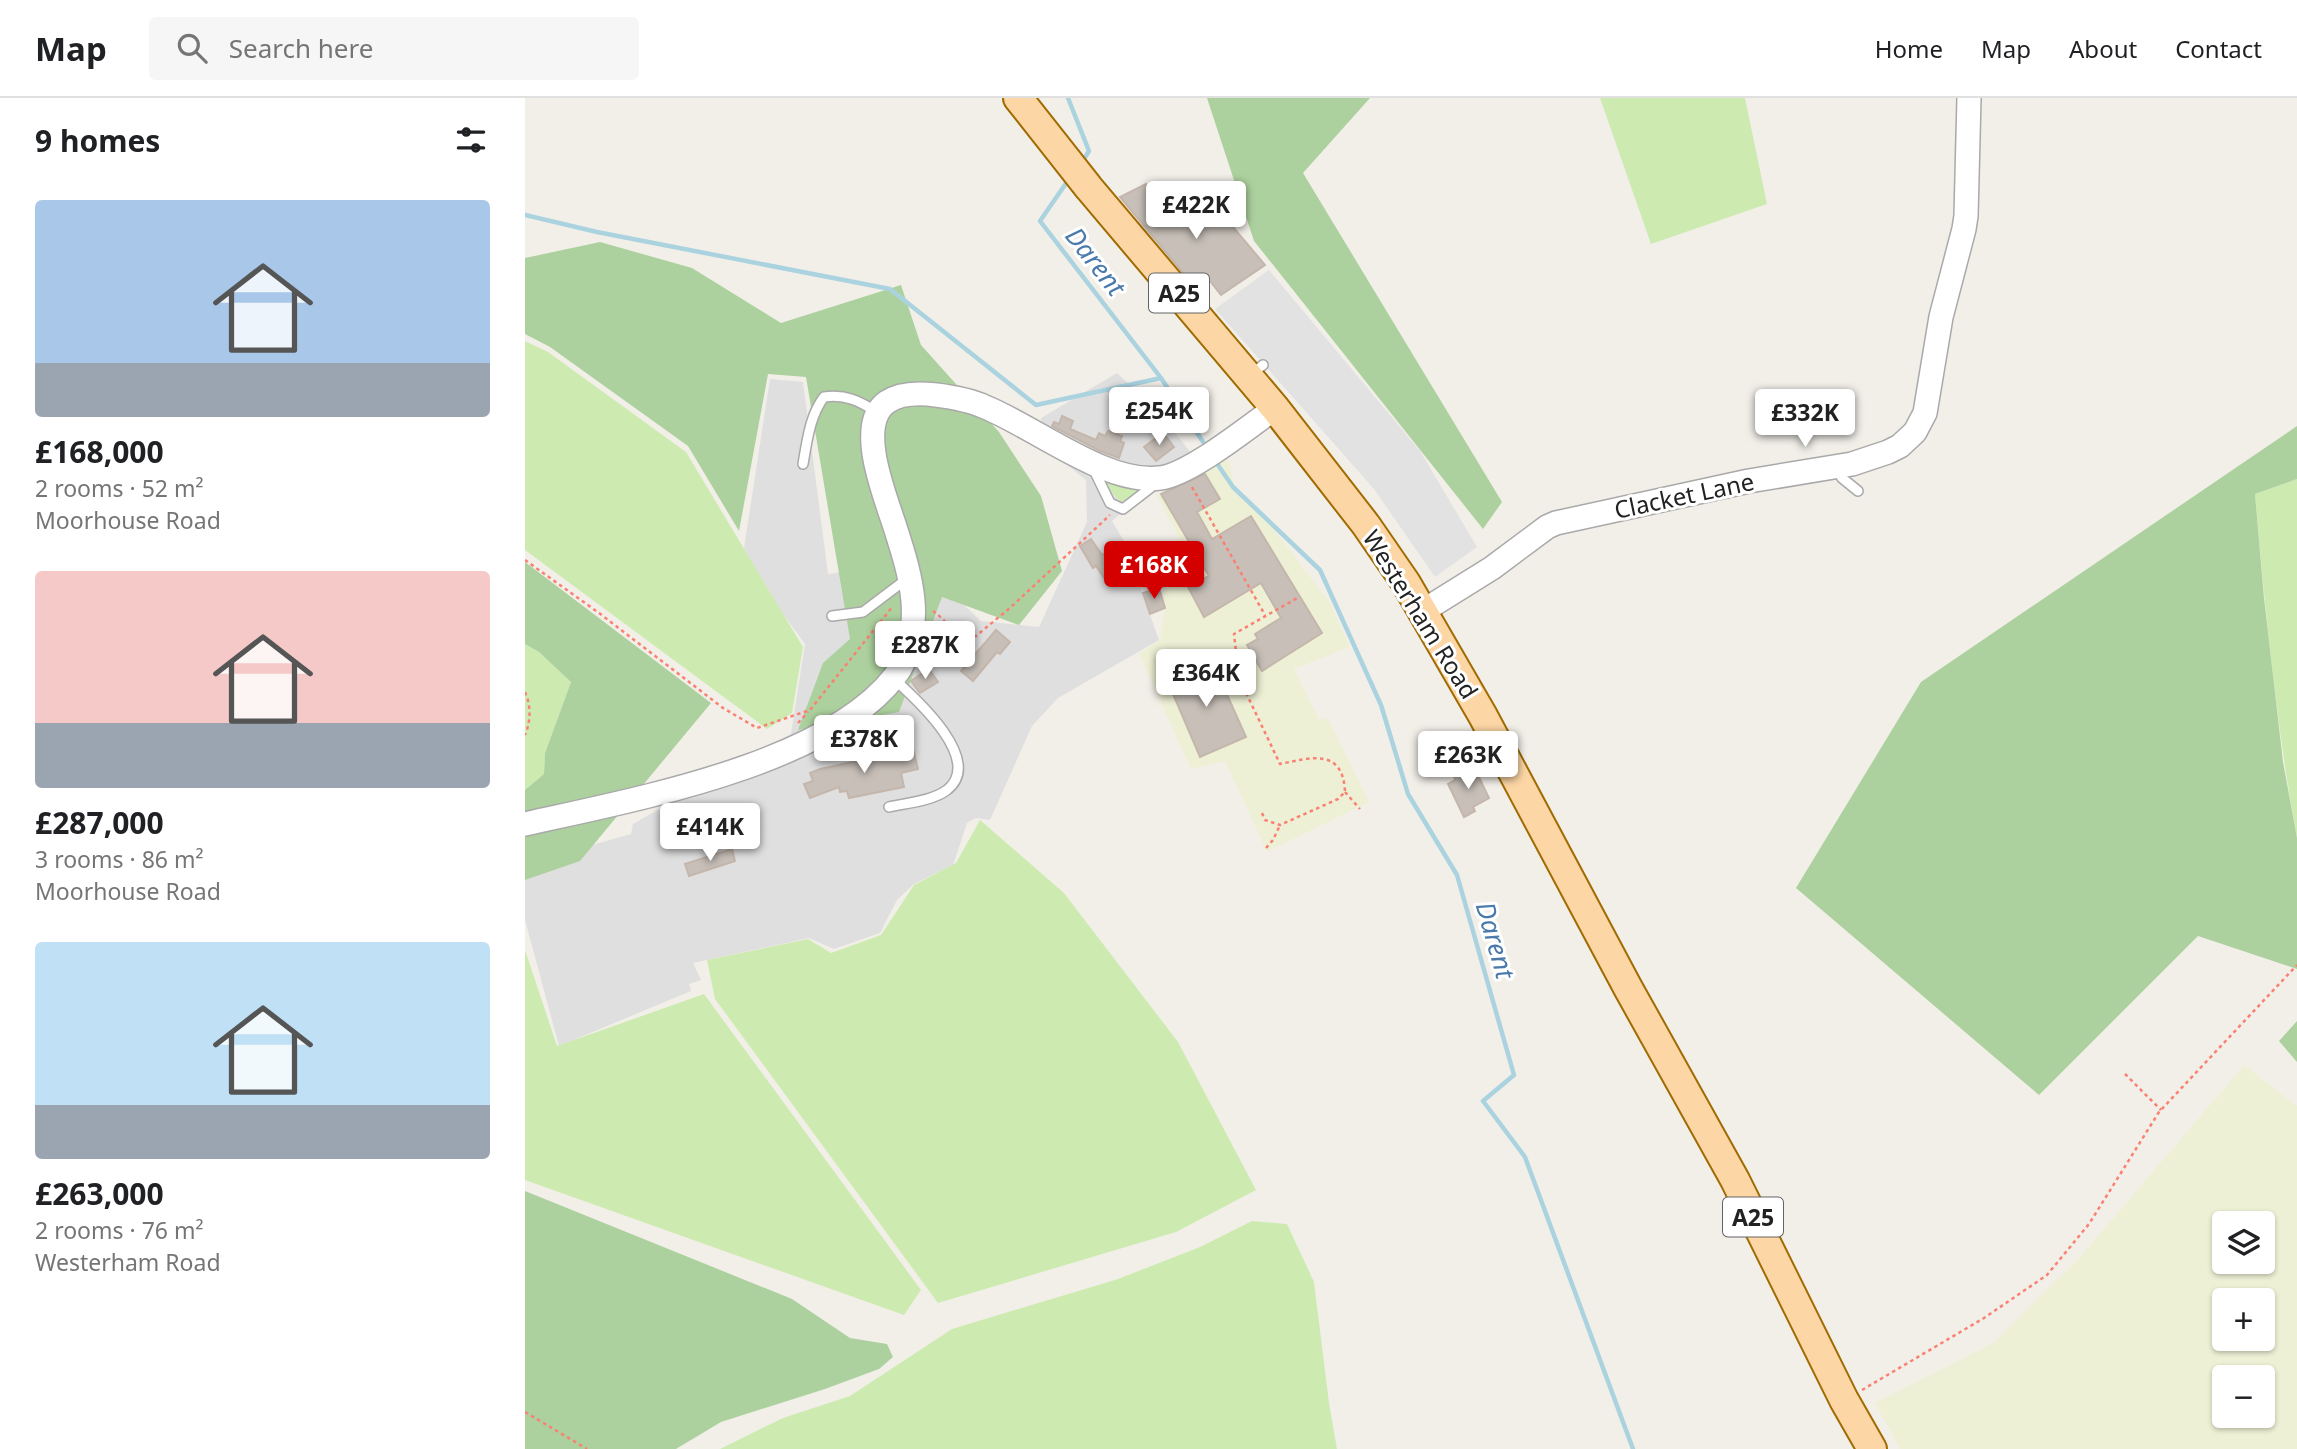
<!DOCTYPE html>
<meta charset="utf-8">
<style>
:root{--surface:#fff;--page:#f6f6f6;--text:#202124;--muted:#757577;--line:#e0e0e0;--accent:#d40000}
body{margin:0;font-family:"Noto Sans",sans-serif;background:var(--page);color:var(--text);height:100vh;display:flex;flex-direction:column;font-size:26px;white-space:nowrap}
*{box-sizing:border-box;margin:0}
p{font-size:23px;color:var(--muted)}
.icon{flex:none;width:38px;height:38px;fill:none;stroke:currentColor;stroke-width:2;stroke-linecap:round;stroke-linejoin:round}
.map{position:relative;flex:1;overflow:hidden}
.side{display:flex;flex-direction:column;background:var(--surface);width:525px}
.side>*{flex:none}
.buttons{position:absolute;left:1687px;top:1113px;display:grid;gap:14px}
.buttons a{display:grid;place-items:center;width:63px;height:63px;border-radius:7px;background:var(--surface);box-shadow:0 2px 5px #0004;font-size:35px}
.price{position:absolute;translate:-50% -60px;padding:0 16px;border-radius:7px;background:#fff;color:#222;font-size:23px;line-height:46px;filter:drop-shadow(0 2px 4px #0008)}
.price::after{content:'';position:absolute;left:50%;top:42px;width:21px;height:16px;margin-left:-10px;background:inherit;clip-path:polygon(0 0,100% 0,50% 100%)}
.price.selected{background:var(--accent);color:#fff}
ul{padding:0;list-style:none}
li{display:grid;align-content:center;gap:14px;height:371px;padding:0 35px}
li span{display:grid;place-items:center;height:217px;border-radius:7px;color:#555}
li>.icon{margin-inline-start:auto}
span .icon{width:126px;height:126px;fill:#fffc;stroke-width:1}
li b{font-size:30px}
h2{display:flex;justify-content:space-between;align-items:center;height:84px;padding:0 35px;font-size:30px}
header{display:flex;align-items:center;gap:42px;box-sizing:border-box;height:98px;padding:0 35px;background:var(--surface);border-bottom:2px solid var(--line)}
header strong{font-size:33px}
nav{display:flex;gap:38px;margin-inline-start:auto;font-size:24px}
.search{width:490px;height:63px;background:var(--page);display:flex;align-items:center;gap:18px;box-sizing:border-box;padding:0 24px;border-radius:7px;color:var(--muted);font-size:26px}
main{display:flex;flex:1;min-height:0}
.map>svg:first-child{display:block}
</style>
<header>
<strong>Map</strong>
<div class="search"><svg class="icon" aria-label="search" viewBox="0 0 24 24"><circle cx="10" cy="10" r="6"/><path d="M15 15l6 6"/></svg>Search here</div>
<nav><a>Home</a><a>Map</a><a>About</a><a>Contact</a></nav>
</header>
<main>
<section class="side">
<h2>9 homes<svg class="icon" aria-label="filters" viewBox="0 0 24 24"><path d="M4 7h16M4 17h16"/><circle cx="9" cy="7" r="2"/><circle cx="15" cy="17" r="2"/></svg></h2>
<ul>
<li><span style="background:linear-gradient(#a9c7e8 75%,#9aa5b1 0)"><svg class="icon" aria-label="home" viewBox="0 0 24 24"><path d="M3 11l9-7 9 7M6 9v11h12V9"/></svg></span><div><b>£168,000</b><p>2 rooms · 52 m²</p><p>Moorhouse Road</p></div></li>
<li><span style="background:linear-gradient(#f6c9c9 70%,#9aa5b1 0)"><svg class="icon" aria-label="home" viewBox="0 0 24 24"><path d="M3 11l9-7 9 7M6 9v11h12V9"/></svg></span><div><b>£287,000</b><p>3 rooms · 86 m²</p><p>Moorhouse Road</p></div></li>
<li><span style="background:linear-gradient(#bfe0f5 75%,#9aa5b1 0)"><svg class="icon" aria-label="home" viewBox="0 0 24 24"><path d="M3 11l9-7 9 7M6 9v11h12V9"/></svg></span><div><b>£263,000</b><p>2 rooms · 76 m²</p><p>Westerham Road</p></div></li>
</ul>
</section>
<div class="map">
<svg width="1772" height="1351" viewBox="0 0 1772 1351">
<rect width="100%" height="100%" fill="#f2efe9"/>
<!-- residential -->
<polygon fill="#e0dfdf" points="592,275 634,314 666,355 587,423 618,475 612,480 634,542 533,600 507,628 465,722 451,720 442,725 428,767 389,786 372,802 355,835 309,851 284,840 168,865 176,882 164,886 166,893 34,948 0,822 0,766 106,736 108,726 266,636 280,546 233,482 219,450 245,281 278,284 303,476 392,463 456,523 514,529 562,424 561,382 516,346 516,320"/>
<!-- farmland -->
<g fill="#eef0d5" fill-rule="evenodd">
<polygon points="702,355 711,394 728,404 805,505 825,549 769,571 794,622 803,620 844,704 742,754 700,663 666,671 614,556 635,542 640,511 636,498 641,490 624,458 654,440 632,397"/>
<path d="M1719,967L1772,1008V1351H1375L1350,1305L1469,1245L1555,1159ZM1699,1125H1738V1164H1699ZM1699,1202H1738V1241H1699ZM1699,1279H1738V1318H1699Z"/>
</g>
<!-- grass -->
<g fill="#cdebb0">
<polygon points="1075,0 1220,0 1242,106 1126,146"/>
<polygon points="0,243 23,254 161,354 278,549 267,615 242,631 0,452"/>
<polygon points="576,378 624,386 596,404 576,384"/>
<path d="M1772,381V740C1751,626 1740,511 1730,396Z"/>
<polygon points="0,546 14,554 46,584 20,655 19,676 0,692"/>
<polygon points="455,722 539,795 653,944 731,1092 651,1134 413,1205 190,901 182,862 283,841 306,855 356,837 389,787 431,765"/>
<polygon points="0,852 32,948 179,896 396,1192 379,1217 0,1082"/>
<polygon points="727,1123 762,1126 789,1184 804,1305 812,1351 195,1351 258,1320 325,1298 427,1231 593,1181 675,1149"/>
</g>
<!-- forest -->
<g fill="#add19e">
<polygon points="682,0 845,0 778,75 977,404 958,431 729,143"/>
<polygon points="75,144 167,170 256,225 376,187 396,247 474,334 516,398 537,473 494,527 417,499 374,614 273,632 298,565 325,541 281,279 243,276 214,433 163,348 25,249 0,236 0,160"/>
<polygon points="1772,328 1772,381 1730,396 1739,500 1758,664 1772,740 1772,871 1673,838 1514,997 1271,790 1396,584"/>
<polygon points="0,464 186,605 55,763 0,782 0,692 19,676 20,655 46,584 14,554 0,546"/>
<polygon points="1772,923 1772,964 1754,943"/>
<polygon points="0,1093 267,1201 325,1240 362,1246 368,1259 354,1271 300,1291 196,1324 151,1351 0,1351"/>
</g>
<!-- parking -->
<polygon fill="#e2e2e2" points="744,172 895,353 952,449 910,479 849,391 690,211"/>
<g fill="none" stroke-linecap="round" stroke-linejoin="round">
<!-- stream -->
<g stroke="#aad3df" stroke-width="4.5">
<polyline points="543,0 564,53 556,66"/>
<polyline points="544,81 515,123 636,280 678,344"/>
<polyline points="0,117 72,134 365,191 511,307 636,280"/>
<polyline points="693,367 708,389 795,472 856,607 883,696 932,777 989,977 958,1003 1000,1059 1108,1351"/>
</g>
</g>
<!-- building -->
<g fill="#c7bfb8" stroke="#c4b6ab" stroke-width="2">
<polygon points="621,86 657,122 687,104 740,167 696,197 681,178 669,188 595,99"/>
<polygon points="537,318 548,323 545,331 571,342 574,335 580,338 583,333 597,338 595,343 599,345 594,360 575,353 527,328 529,324 534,326"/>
<polygon points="638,335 649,349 631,363 619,349"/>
<polygon points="680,376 695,401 672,414 687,441 726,418 797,535 737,573 722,547 733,541 730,536 756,520 736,485 679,519 663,489 684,478 636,396"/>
<polygon points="566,441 577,457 580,455 582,459 588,454 602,475 584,487 571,468 568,470 555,448"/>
<polygon points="634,490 640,510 625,516 618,495"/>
<polygon points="471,532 485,544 475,556 472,554 448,583 436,573"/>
<polygon points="687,563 721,639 675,659 642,582"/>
<polygon points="404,571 413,584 395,595 386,583"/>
<polygon points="388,651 393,671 376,675 379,689 324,700 322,693 315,694 314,689 285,700 279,686 288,683 285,675 295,671"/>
<polygon points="949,669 964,700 948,709 950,713 939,719 923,686 930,682 929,677"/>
<polygon points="207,751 210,763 164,778 160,766"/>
</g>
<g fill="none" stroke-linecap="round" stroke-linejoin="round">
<!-- service casing -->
<g stroke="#a9a9a9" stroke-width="12">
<g id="service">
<polyline points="725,277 738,267"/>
<path d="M278,366C282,343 285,317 299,299C321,296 334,303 352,314"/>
<polyline points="568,370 585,405 598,411 633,384"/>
<polyline points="1312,371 1317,380 1333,393"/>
<polyline points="307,518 338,514 383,480"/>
<path d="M364,709C382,705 407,703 422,692C460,662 390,600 369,581"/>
</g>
</g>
<!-- tertiary casing -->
<g stroke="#a9a9a9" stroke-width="26">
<g id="tertiary">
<polyline points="898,513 967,470 1022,429 1031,425 1224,383 1327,366 1363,354 1375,348 1390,334 1400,315 1416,219 1439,131 1441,118 1444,0"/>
<path d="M0,726C106,702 302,667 370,578C386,558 390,528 388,503C386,479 378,454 371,432C362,402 329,327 362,304C375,295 395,295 411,297C427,299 445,302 460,309C510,329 581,387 635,380C664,377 725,328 750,310"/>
</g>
</g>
<!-- primary casing -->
<g stroke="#a06b00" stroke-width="32">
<polyline id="primary" points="493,0 564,90 750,310 841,427 881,485 958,618 1103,890 1210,1082 1319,1302 1347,1351"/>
</g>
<!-- path -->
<g stroke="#fa8072" stroke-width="2.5" stroke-dasharray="3.5 3.5" stroke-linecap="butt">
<polyline points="667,389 740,517"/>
<polyline points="0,462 74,515 198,610 232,630 285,612 368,508"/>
<polyline points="428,542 451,538 486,509 585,417"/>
<path d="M399,564L425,547L428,542C425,528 419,521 408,513"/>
<path d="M0,594C6,607 6,623 0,637"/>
<polyline points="273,625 283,614"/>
<polyline points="820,694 835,711"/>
<path d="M737,715L740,722L755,727L813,701L820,694C818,649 785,660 755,666L714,580L709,536L774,499"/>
<polyline points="741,750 748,742 755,727"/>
<polyline points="1600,976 1636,1012"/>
<polyline points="1337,1292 1459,1220 1522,1177 1564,1126 1634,1014 1772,867"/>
<polyline points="0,1314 62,1351"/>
</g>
<!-- service -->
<use href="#service" stroke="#fff" stroke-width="9"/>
<!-- tertiary -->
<use href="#tertiary" stroke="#fff" stroke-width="23"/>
<!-- primary -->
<use href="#primary" stroke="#fcd6a4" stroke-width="28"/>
</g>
<g text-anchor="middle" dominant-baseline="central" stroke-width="6" stroke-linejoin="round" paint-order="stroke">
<!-- shield labels -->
<g fill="#fff" stroke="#646464" stroke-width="2">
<rect x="624" y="175.5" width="60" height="39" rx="5"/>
<rect x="1198" y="1099.5" width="60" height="39" rx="5"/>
</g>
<g font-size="23" font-weight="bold" fill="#222">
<text x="654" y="195">A25</text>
<text x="1228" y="1119">A25</text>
</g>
<!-- street labels -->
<g font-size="24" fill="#222" stroke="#fff">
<text transform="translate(1159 397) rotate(-12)">Clacket Lane</text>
<text transform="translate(896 516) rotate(58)">Westerham Road</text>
</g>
<!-- water labels -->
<g font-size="26" font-style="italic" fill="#4a7aab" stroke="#fff">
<text transform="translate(571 163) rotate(52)">Darent</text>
<text transform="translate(971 842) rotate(74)">Darent</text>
</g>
</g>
</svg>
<div class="buttons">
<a><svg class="icon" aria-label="layers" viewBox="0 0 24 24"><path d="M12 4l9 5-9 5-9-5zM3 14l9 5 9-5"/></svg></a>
<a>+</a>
<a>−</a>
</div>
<b class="price" style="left:671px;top:143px">£422K</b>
<b class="price" style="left:634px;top:349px">£254K</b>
<b class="price" style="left:1280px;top:351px">£332K</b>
<b class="price selected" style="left:629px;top:503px">£168K</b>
<b class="price" style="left:400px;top:583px">£287K</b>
<b class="price" style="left:681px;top:611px">£364K</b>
<b class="price" style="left:339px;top:677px">£378K</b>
<b class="price" style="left:943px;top:693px">£263K</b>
<b class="price" style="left:185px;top:765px">£414K</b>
</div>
</main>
